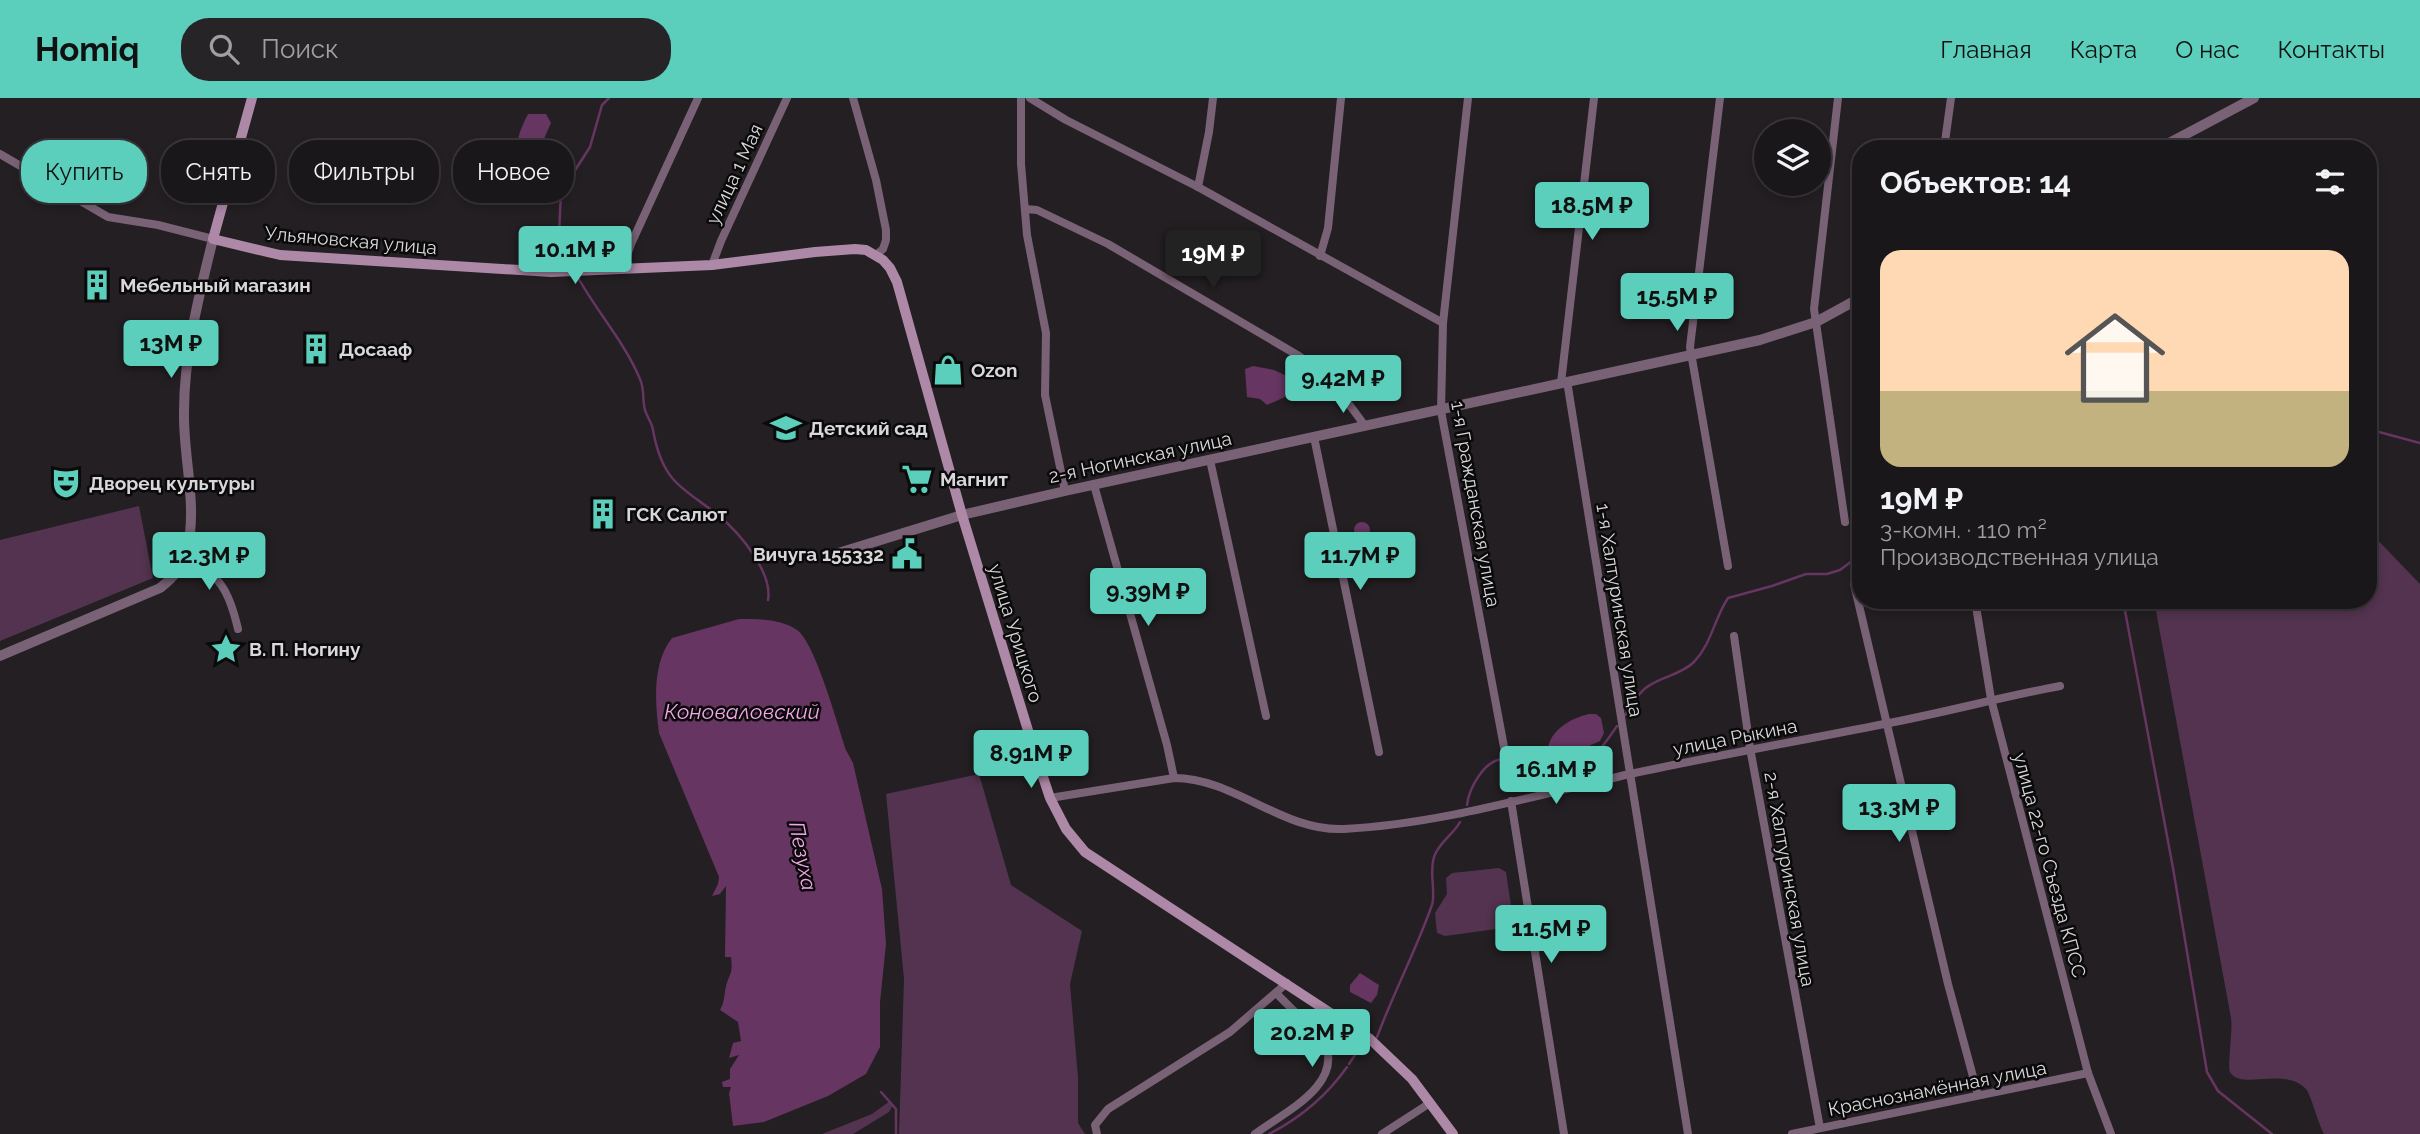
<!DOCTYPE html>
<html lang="ru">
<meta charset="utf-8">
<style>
:root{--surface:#1a171a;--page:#272427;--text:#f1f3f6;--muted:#9f9fa2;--line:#383639;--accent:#5bcebc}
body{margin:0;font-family:Raleway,sans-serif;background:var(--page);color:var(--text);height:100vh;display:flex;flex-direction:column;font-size:26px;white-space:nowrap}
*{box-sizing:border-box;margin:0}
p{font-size:23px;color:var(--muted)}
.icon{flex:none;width:38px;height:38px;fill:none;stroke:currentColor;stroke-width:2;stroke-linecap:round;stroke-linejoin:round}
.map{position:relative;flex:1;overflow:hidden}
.drawer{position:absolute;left:1852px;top:42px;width:525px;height:469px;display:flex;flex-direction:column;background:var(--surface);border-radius:28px;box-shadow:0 4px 10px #0003,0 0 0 2px var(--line)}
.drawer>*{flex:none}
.top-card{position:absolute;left:21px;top:42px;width:665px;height:63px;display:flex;gap:14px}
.tools{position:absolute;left:1754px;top:21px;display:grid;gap:14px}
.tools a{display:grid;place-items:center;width:77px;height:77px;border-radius:50%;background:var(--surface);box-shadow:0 4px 10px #0003,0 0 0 2px var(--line);font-size:35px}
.price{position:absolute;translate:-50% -60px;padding:0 16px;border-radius:7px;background:var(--accent);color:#111;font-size:23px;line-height:46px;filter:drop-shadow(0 2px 4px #0008)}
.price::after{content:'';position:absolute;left:50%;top:42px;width:21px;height:16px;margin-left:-10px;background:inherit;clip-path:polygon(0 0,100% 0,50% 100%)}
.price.current{background:#222;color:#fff}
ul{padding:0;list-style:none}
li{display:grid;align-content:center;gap:14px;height:371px;padding:0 28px}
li+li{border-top:2px solid var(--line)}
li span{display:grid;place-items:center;height:217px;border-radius:21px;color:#555}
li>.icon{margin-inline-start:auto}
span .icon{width:126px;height:126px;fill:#fffc;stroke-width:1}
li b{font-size:30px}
h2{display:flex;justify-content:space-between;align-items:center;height:84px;padding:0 28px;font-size:30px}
.pill{padding:0 24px;border-radius:28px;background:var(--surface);box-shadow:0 4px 10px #0003,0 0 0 2px var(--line);font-size:24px;line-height:63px}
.pill.current{background:var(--accent);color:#111}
header{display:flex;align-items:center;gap:42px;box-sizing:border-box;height:98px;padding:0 35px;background:var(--accent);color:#111}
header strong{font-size:33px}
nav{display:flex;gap:38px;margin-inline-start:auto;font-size:24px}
.search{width:490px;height:63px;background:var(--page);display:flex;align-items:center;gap:18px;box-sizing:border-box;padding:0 24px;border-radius:28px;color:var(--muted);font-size:26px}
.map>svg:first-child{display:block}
</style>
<header>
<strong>Homiq</strong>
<div class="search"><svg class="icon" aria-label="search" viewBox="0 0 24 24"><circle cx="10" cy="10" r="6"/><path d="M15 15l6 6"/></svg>Поиск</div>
<nav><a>Главная</a><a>Карта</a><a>О нас</a><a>Контакты</a></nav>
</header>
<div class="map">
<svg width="2420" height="1036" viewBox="0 0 2420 1036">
<rect width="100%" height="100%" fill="#231f22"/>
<!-- green -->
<g fill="#53334f">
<polygon points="139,408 153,480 0,543 0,442"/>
<path d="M2368,432L2420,486V1036H2324C2318,1025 2311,997 2306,991C2285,968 2241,993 2230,974C2227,969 2233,933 2231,920L2154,502H2368Z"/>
<polygon points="979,676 1011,787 1082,833 1070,886 1078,979 1078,1025 1085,1036 899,1036 904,881 886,696"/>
<polygon points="1499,770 1506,774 1513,821 1511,829 1445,838 1437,835 1435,815 1447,796 1446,780 1452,775"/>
<polygon points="890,1003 893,1007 889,1014 853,1036 822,1036 872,1016"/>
</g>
<!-- water -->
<g fill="#663561">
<path d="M528,16H546L551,25L543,43L550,55L547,75L532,80L523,77C512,54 517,37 528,16Z"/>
<polygon points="1253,268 1274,272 1285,277 1288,286 1285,299 1267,307 1260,301 1247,299 1245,271"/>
<circle cx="1362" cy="432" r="8"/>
<path d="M739,521C758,521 781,521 797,532C815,544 838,628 846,652L853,665L882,791L886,846L880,904V949L866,976L828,998L764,1024L733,1028L729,995L731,989H723L722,984L730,981V971L739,957L729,960L733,945L741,943L738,924L720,912C725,903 724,897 726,888C730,874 733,876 731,859H725L726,788L720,796L712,798L718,786L719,779L659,635C655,605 652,565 672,540Z"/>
<path d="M1589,616H1596L1601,620L1604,635L1600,643L1560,661L1548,657C1545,635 1570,620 1589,616Z"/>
<polygon points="1360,875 1379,887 1377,897 1371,905 1350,894 1350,887"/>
</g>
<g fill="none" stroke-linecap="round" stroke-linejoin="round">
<!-- stream -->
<g stroke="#663561" stroke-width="2.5">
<polyline points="559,136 561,94 590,49 602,7 609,0"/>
<polyline points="559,144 573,170"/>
<path d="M576,176C596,213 624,243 640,281C645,292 642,302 645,312C647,319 652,325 653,332C656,349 661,367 673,381C685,395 705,406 719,418C740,435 773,475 768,502"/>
<polyline points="2368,331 2420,345"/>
<polyline points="2123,502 2173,770 2207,974 2218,993 2272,1036"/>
<path d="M1625,617C1632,607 1639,593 1650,587C1664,578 1682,576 1694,564C1712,545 1714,521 1728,500L1772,488L1806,476H1827L1840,472L1860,457"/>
<path d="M1509,661C1519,663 1527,660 1537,663C1545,666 1554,673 1563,672C1589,671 1604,647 1617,628"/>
<path d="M1467,707C1469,690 1484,663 1502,661"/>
<path d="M1377,939C1394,894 1416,852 1432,807C1436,795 1429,775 1434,759C1439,744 1453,737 1460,724"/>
<polyline points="1349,966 1357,954 1367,952"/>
<polyline points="881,994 896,1011 896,1036"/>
<path d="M1269,1036C1300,1020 1326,999 1347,969"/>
</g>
<!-- minor -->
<g stroke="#7a6276" stroke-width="8">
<polyline points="853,0 876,82 886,132 886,142 883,151 876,157"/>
<polyline points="1021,0 1021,66 1027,137 1046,235 1045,297 1065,393"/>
<polyline points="1030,0 1066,22 1198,89 1443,225"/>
<polyline points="1468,0 1443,225 1441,313 1504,649"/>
<polyline points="1720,0 1690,249 1728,468"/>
<polyline points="1838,0 1814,211 1845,424"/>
<polyline points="1944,51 1951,0"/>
<polyline points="0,56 108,119 158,127 213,141"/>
<polyline points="1198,89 1209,34 1213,0"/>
<path d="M1025,111L1037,112L1108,146L1299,258C1329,278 1344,299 1365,328"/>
<polyline points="1320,158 1328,130 1341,0"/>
<polyline points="712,167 721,143 787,0"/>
<polyline points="622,172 631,146 698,0"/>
<polyline points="1567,283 1688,1036"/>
<polyline points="1561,285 1594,0"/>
<polyline points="1314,339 1379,654"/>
<polyline points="1210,362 1266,618"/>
<polyline points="1094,387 1167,647 1174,680"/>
<path d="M187,455C220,482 228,488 238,531"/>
<polyline points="1854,486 1948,886 1978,997"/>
<polyline points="1975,502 1991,601 2088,975 2111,1036"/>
<polyline points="1734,538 1750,650 1820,1030"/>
<path d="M1050,700L1174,680C1235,680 1282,734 1344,731C1441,726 1536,697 1630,676C1714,658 1799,643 1884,626C1943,615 2001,599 2060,588"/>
<polyline points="1511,703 1564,1036"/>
<polyline points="1097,1036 1095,1027 1108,1011 1230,934 1287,885"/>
<path d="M1255,1036C1284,1014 1345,987 1324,943L1276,895"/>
<polyline points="1382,1036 1430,1005"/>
<polyline points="1792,1036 2088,975"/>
</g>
<!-- tertiary -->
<g stroke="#7a6276" stroke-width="10">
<polyline points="2158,51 2254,0"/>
<polyline points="835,456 962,417 1065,393 1760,242 1816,224 1860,200"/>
<path d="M0,558L160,490C174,479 183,469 187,452C198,408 183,359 184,314C184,255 199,198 213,141"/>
</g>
<!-- secondary -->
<polyline stroke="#ad88a7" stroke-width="10" points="252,0 213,141 280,157 551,174 712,167 815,154 855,151 866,152 883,162 890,170 897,184 962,417 1034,652 1050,700 1066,731 1085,754 1370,941 1412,981 1453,1036"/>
</g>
<!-- icons -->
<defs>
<g id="building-bare" transform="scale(2.415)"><path d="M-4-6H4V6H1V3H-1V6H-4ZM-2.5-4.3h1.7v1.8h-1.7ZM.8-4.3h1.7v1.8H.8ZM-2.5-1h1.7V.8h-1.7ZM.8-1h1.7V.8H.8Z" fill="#5bcebc" stroke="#0b0a0b" stroke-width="2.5" paint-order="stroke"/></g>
<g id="shop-bare" transform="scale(2.415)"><path d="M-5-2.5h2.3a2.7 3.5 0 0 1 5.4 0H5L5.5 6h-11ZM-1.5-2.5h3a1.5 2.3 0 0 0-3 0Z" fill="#5bcebc" stroke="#0b0a0b" stroke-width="2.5" paint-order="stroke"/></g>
<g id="school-bare" transform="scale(2.415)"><path d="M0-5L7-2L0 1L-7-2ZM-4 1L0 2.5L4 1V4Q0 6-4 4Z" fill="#5bcebc" stroke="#0b0a0b" stroke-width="2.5" paint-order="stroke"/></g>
<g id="supermarket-bare" transform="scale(2.415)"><path d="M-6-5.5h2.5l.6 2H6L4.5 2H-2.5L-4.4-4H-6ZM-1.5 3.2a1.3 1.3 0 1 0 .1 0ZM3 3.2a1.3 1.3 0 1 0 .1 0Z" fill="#5bcebc" stroke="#0b0a0b" stroke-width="2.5" paint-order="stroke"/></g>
<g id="theatre-bare" transform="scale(2.415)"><path d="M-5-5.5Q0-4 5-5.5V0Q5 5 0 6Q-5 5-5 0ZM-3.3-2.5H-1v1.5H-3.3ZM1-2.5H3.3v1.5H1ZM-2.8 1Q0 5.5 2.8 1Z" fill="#5bcebc" stroke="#0b0a0b" stroke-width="2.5" paint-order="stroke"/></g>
<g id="civic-bare" transform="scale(2.415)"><path d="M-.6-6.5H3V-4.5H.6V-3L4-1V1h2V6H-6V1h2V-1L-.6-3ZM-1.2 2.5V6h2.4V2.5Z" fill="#5bcebc" stroke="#0b0a0b" stroke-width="2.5" paint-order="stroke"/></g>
<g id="sight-bare" transform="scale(2.415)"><path d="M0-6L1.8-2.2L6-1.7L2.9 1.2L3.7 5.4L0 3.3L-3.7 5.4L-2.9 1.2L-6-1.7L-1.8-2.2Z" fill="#5bcebc" stroke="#0b0a0b" stroke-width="2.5" paint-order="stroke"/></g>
</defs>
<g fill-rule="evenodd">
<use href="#building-bare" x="97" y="187"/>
<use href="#building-bare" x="316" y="251"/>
<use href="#shop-bare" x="948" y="272"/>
<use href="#school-bare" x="786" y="330"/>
<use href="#supermarket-bare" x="917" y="381"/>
<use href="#theatre-bare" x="66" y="385"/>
<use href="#building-bare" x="603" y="416"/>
<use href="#civic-bare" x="907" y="456"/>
<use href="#sight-bare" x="226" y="551"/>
</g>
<g text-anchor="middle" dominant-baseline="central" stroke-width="5" stroke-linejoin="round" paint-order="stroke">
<!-- street labels -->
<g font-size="19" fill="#d9d7d9" stroke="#0b0a0b">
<text transform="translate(734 76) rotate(-65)">улица 1 Мая</text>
<text transform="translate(351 142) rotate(5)">Ульяновская улица</text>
<text transform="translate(1140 359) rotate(-12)">2-я Ногинская улица</text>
<text transform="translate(1476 406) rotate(80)">1-я Гражданская улица</text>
<text transform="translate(1620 512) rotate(81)">1-я Халтуринская улица</text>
<text transform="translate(1016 535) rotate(73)">улица Урицкого</text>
<text transform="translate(1735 639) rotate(-11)">улица Рыкина</text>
<text transform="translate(2050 767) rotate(75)">улица 22-го Съезда КПСС</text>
<text transform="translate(1790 781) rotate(80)">2-я Халтуринская улица</text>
<text transform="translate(1937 990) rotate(-11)">Краснознамённая улица</text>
</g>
<!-- poi labels -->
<g font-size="19" font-weight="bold" fill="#d9d7d9" stroke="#0b0a0b" text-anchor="start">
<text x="120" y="187">Мебельный магазин</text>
<text x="339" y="251">Досааф</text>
<text x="971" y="272">Ozon</text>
<text x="809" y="330">Детский сад</text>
<text x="940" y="381">Магнит</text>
<text x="89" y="385">Дворец культуры</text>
<text x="626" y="416">ГСК Салют</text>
<text x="884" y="456" text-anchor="end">Вичуга 155332</text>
<text x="249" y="551">В. П. Ногину</text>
</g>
<!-- water labels -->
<g font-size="21" font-style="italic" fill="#f3a7e9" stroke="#0b0a0b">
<text x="742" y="613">Коноваловский</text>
<text transform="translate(803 758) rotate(79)">Пезуха</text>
</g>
</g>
</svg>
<div class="tools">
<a><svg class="icon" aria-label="layers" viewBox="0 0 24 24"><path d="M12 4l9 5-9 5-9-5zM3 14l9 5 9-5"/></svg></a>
</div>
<b class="price" style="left:1592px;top:144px">18.5M ₽</b>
<b class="price" style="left:575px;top:188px">10.1M ₽</b>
<b class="price current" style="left:1213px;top:192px">19M ₽</b>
<b class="price" style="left:1677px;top:235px">15.5M ₽</b>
<b class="price" style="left:171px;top:282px">13M ₽</b>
<b class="price" style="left:1343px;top:317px">9.42M ₽</b>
<b class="price" style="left:209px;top:494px">12.3M ₽</b>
<b class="price" style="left:1360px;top:494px">11.7M ₽</b>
<b class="price" style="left:1148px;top:530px">9.39M ₽</b>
<b class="price" style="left:1031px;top:692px">8.91M ₽</b>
<b class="price" style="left:1556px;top:708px">16.1M ₽</b>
<b class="price" style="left:1899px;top:746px">13.3M ₽</b>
<b class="price" style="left:1551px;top:867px">11.5M ₽</b>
<b class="price" style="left:1312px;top:971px">20.2M ₽</b>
<div class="top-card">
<a class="pill current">Купить</a>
<a class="pill">Снять</a>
<a class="pill">Фильтры</a>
<a class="pill">Новое</a>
</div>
<section class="drawer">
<h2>Объектов: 14<svg class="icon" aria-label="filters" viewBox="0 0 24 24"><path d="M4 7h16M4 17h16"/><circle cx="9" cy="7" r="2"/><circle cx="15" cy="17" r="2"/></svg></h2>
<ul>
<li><span style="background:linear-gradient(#ffd9b3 65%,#c2b280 0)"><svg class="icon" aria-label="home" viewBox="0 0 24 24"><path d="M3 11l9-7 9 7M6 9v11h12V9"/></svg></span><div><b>19M ₽</b><p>3-комн. · 110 m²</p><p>Производственная улица</p></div></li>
</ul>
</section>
</div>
